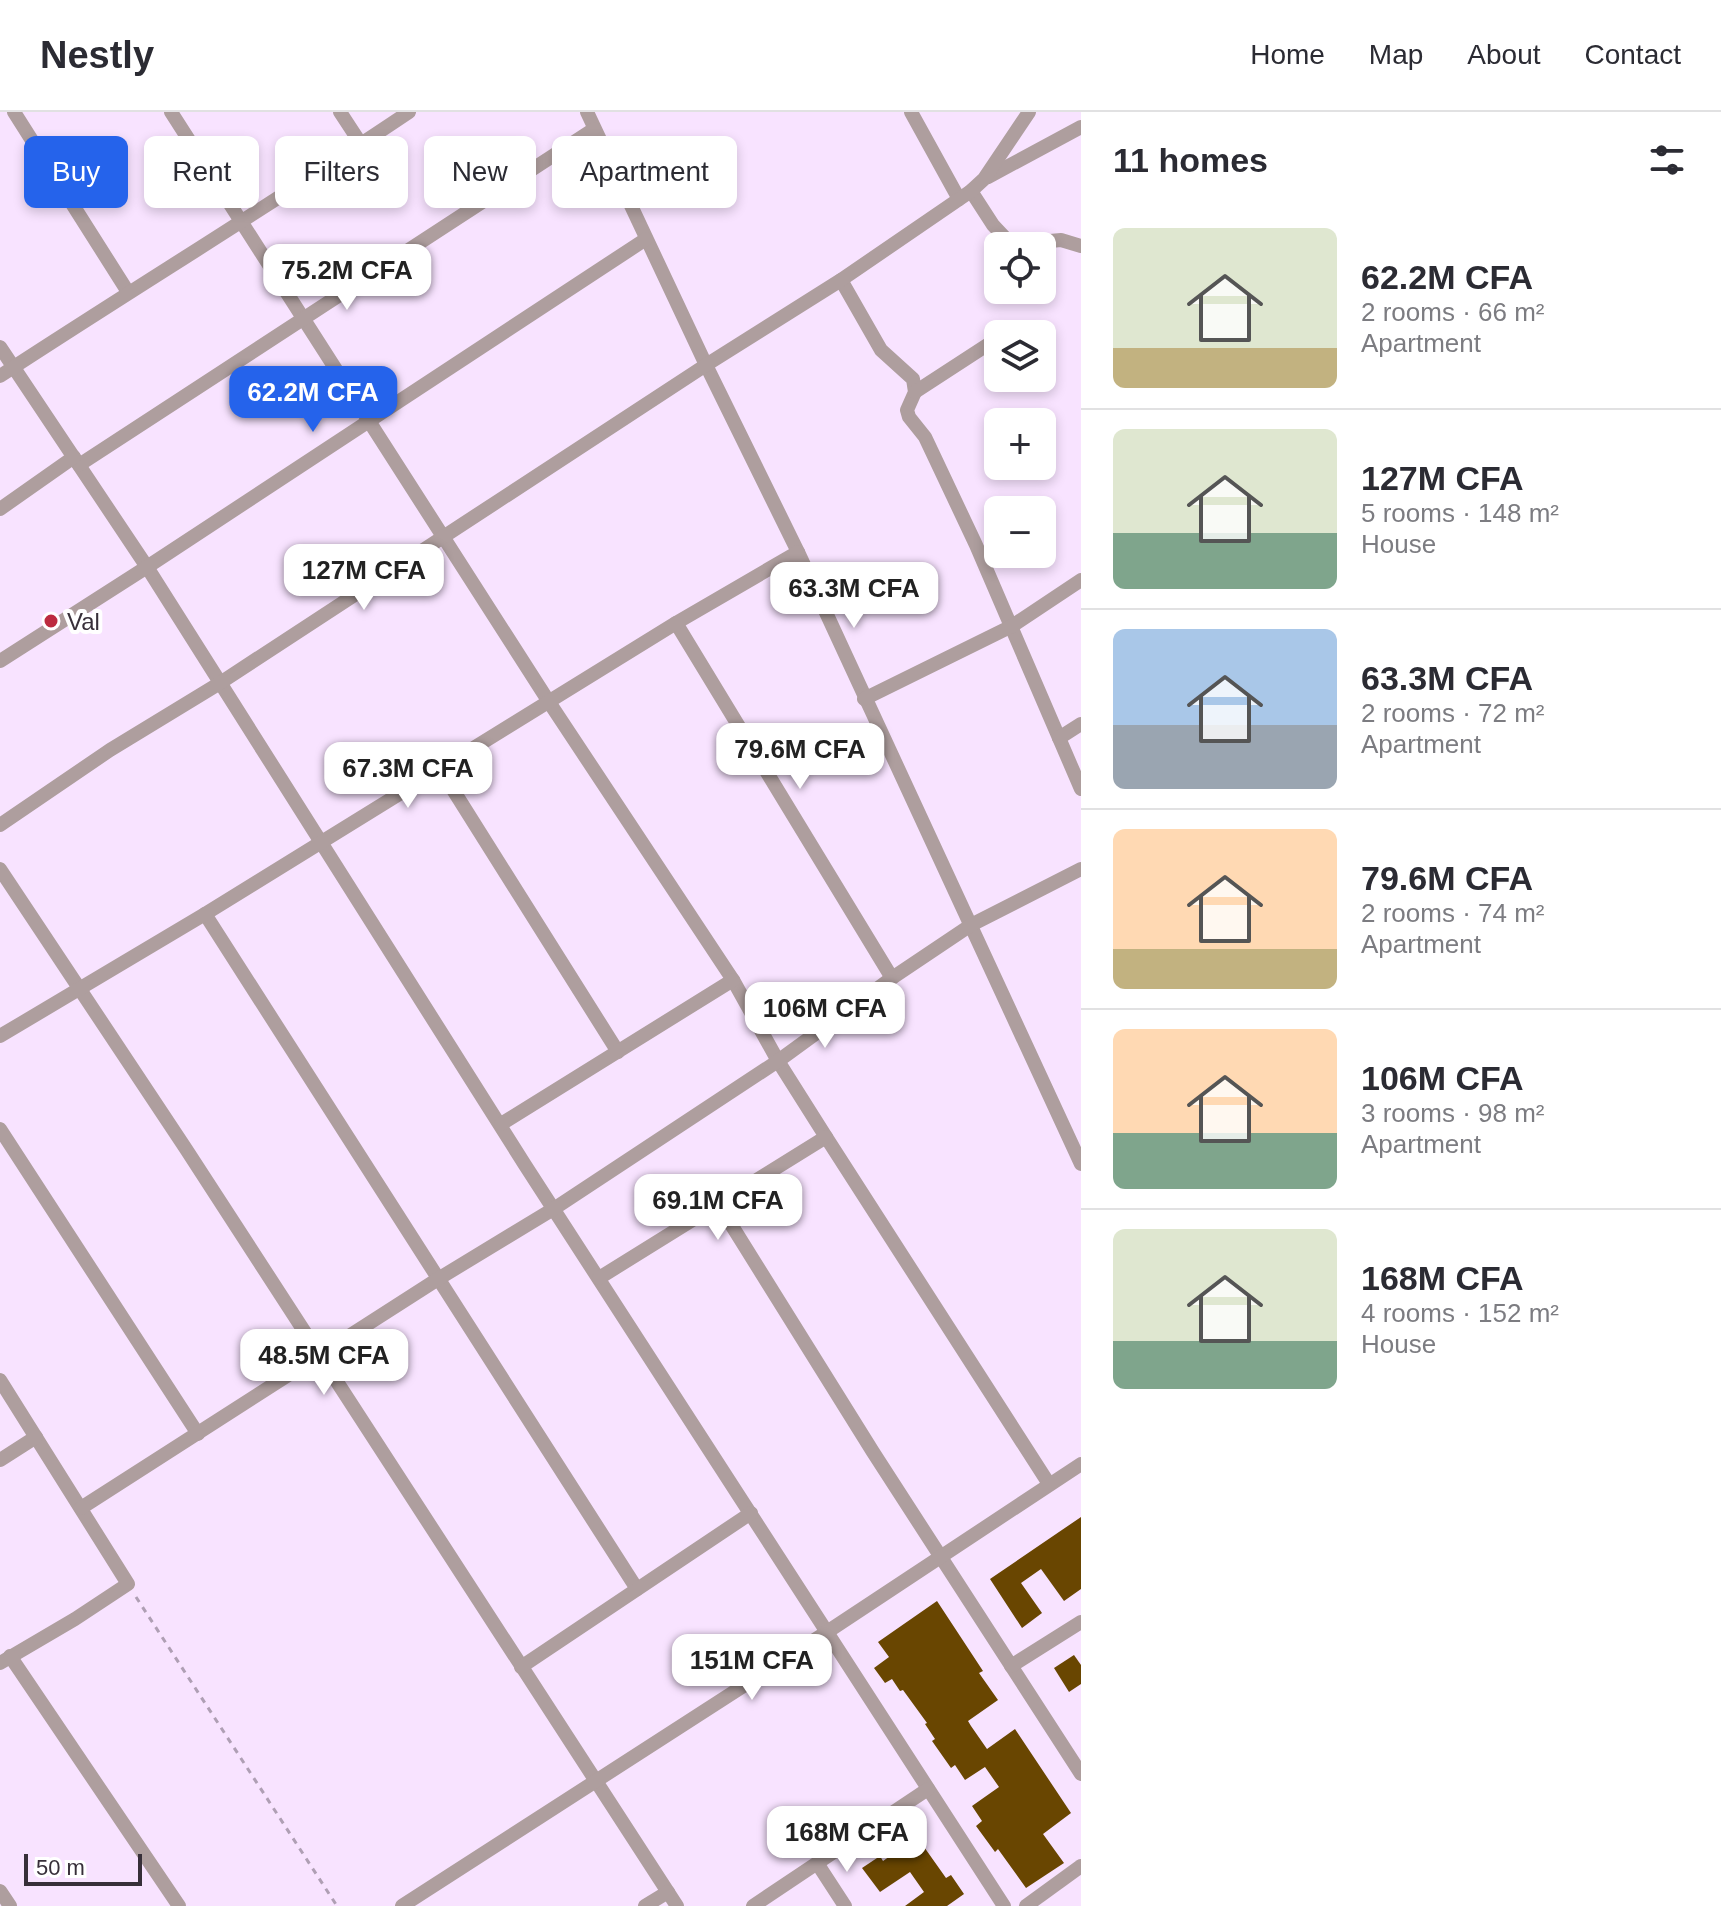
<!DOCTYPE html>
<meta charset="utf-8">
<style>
:root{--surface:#fff;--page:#f2f2f3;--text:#2b2b33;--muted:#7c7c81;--line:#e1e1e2;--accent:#2563eb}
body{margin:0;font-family:Helvetica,sans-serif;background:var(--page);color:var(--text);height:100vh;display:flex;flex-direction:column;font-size:30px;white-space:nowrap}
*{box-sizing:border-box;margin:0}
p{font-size:26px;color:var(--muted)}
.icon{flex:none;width:44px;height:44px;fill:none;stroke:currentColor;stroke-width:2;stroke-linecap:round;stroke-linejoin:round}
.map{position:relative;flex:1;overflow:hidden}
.sheet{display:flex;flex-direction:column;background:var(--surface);width:640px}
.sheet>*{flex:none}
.top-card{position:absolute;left:24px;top:24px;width:760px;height:72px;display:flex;gap:16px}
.fabs{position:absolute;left:984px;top:120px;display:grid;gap:16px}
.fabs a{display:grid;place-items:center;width:72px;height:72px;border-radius:12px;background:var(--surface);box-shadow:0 4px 12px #0003;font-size:40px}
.scale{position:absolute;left:24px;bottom:20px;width:118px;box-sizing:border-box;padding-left:8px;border:4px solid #372f39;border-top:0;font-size:22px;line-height:28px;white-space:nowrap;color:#372f39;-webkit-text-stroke:6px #fff;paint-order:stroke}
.price{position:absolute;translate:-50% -68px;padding:0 18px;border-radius:16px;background:#fff;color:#222;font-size:26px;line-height:52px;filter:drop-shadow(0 2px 4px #0008)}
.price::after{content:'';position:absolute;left:50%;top:48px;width:24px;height:18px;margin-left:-12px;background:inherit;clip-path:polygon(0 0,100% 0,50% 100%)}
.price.on{background:var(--accent);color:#fff}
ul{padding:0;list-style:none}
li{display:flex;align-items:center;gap:24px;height:200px;padding:0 32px}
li+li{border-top:2px solid var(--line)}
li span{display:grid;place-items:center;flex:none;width:224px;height:160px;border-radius:12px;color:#555}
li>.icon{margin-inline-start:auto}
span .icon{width:96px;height:96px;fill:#fffc;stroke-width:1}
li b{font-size:34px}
h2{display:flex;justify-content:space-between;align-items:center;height:96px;padding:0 32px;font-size:34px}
.chip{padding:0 28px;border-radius:12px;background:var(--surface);box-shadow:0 4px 12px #0003;font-size:28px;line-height:72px}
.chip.on{background:var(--accent);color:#fff}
header{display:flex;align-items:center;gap:48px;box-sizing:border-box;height:112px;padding:0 40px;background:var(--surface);border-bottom:2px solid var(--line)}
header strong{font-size:38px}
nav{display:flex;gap:44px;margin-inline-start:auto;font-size:28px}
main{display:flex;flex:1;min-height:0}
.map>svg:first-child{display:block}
</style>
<header>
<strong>Nestly</strong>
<nav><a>Home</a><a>Map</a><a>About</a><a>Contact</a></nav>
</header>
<main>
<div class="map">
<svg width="1081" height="1794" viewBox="0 0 1081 1794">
<rect width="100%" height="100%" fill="#f8e3ff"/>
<!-- building -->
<g fill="#694601">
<polygon points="1081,1405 1081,1477 1064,1489 1041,1457 1021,1471 1042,1501 1022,1516 990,1467"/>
<polygon points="937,1489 983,1559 979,1561 998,1588 968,1609 971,1614 987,1637 1015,1617 1071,1701 1043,1722 1064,1751 1026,1776 998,1737 995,1740 976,1714 982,1709 972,1694 999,1675 985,1655 965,1668 955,1653 951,1656 932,1629 935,1627 925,1612 927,1611 903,1578 900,1579 892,1567 885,1571 874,1556 889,1545 878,1530"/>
<polygon points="1074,1543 1081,1553 1081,1572 1069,1580 1054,1556"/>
<polygon points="917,1725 946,1766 951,1763 964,1782 947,1794 905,1794 924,1780 910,1760 880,1780 862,1756 880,1744 883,1749"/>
</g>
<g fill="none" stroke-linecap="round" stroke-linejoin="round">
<!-- path -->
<polyline stroke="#af9fb4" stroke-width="3" stroke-dasharray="6 6" stroke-linecap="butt" points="136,1485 337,1794"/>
<!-- street -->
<g stroke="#ae9e9e" stroke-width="14">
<polyline points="14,0 128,180"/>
<polyline points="171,0 549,590 733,868 778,949 826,1025 1049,1372"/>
<polyline points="340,0 361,32"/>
<polyline points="587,0 706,253 798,440 1081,1052"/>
<polyline points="911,0 959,87"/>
<polyline points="988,65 1081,15"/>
<polyline points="971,79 993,113 1008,129 1018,132 1061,128 1081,134"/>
<polyline points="841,168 881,238 913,267 915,280 907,298 909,305 925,325 976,433 1081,677"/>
<polyline points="0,235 147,455 525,1053 1004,1794"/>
<path d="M0,264C136,175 274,91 409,0"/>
<polyline points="915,280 998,226"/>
<polyline points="79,353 594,17"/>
<polyline points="0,397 74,345"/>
<polyline points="676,511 892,866"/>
<polyline points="0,549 147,455 646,127"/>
<polyline points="864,587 1012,514 1081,468"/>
<polyline points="1059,626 1081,612"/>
<polyline points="440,657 618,940"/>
<polyline points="0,713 110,638 220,571 706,253 841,168 971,79 984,67 1029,0"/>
<polyline points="0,757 186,1037 677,1794"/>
<polyline points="205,802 637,1477"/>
<polyline points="0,924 205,802 676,511 798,440"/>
<polyline points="501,1012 733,868"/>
<polyline points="0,1017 198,1322"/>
<polyline points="719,1093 873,1340 1081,1662"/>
<polyline points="599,1166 826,1025"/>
<polyline points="0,1268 128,1472 75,1507 0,1551"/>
<polyline points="0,1348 36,1325"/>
<polyline points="81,1396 438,1167 555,1096 778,949 892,866 971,813 1081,757"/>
<polyline points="10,1544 179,1794"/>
<polyline points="1011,1554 1081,1510"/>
<polyline points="521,1555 751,1401"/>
<polyline points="817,1751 845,1794"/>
<polyline points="0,1779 10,1794"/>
<polyline points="402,1794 827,1520 1081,1352"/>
<polyline points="645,1794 668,1780"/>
<polyline points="753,1794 928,1677"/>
<polyline points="1026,1794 1081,1754"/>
</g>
</g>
<!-- markers -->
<circle fill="#bc2b40" stroke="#fff" stroke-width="3" cx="51" cy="509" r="8"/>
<g text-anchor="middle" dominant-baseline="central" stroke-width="8" stroke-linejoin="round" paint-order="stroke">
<!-- poi labels -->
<g font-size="24" fill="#372f39" stroke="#fff" text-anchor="start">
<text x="67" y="509">Val</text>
</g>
</g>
</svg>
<div class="fabs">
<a><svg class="icon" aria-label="locate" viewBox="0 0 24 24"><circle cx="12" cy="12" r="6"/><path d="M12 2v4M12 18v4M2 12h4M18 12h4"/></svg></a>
<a><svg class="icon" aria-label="layers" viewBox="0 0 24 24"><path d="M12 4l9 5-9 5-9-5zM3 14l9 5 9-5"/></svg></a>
<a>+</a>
<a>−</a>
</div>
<div class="scale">50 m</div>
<b class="price" style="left:347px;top:200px">75.2M CFA</b>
<b class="price on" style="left:313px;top:322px">62.2M CFA</b>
<b class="price" style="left:364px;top:500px">127M CFA</b>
<b class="price" style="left:854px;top:518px">63.3M CFA</b>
<b class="price" style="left:800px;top:679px">79.6M CFA</b>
<b class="price" style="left:408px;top:698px">67.3M CFA</b>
<b class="price" style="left:825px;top:938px">106M CFA</b>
<b class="price" style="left:718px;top:1130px">69.1M CFA</b>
<b class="price" style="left:324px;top:1285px">48.5M CFA</b>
<b class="price" style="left:752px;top:1590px">151M CFA</b>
<b class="price" style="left:847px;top:1762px">168M CFA</b>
<div class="top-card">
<a class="chip on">Buy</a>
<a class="chip">Rent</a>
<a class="chip">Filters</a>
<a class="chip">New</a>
<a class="chip">Apartment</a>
</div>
</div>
<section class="sheet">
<h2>11 homes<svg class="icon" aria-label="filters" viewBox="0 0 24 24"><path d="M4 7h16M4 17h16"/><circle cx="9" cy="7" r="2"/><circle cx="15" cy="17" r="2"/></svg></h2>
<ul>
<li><span style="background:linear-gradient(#dfe7d0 75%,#c2b280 0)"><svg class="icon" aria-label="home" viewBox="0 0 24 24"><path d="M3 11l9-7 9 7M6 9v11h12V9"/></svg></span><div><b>62.2M CFA</b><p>2 rooms · 66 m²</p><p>Apartment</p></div></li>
<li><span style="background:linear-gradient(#dfe7d0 65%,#7fa58c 0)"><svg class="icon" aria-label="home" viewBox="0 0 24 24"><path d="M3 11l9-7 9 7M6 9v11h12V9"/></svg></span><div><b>127M CFA</b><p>5 rooms · 148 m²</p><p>House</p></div></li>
<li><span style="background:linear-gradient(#a9c7e8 60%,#9aa5b1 0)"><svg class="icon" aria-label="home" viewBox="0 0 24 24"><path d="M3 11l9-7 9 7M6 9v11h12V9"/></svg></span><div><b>63.3M CFA</b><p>2 rooms · 72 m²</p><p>Apartment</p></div></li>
<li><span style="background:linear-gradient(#ffd9b3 75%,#c2b280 0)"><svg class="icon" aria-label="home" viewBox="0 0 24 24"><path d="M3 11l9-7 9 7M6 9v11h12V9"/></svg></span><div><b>79.6M CFA</b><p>2 rooms · 74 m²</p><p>Apartment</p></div></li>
<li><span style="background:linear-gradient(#ffd9b3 65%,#7fa58c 0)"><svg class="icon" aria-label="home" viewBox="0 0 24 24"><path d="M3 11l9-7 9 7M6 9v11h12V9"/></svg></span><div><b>106M CFA</b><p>3 rooms · 98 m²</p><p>Apartment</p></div></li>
<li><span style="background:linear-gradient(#dfe7d0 70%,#7fa58c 0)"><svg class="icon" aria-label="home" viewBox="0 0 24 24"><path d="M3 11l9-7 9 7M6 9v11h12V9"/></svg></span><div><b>168M CFA</b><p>4 rooms · 152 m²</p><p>House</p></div></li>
</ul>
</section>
</main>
